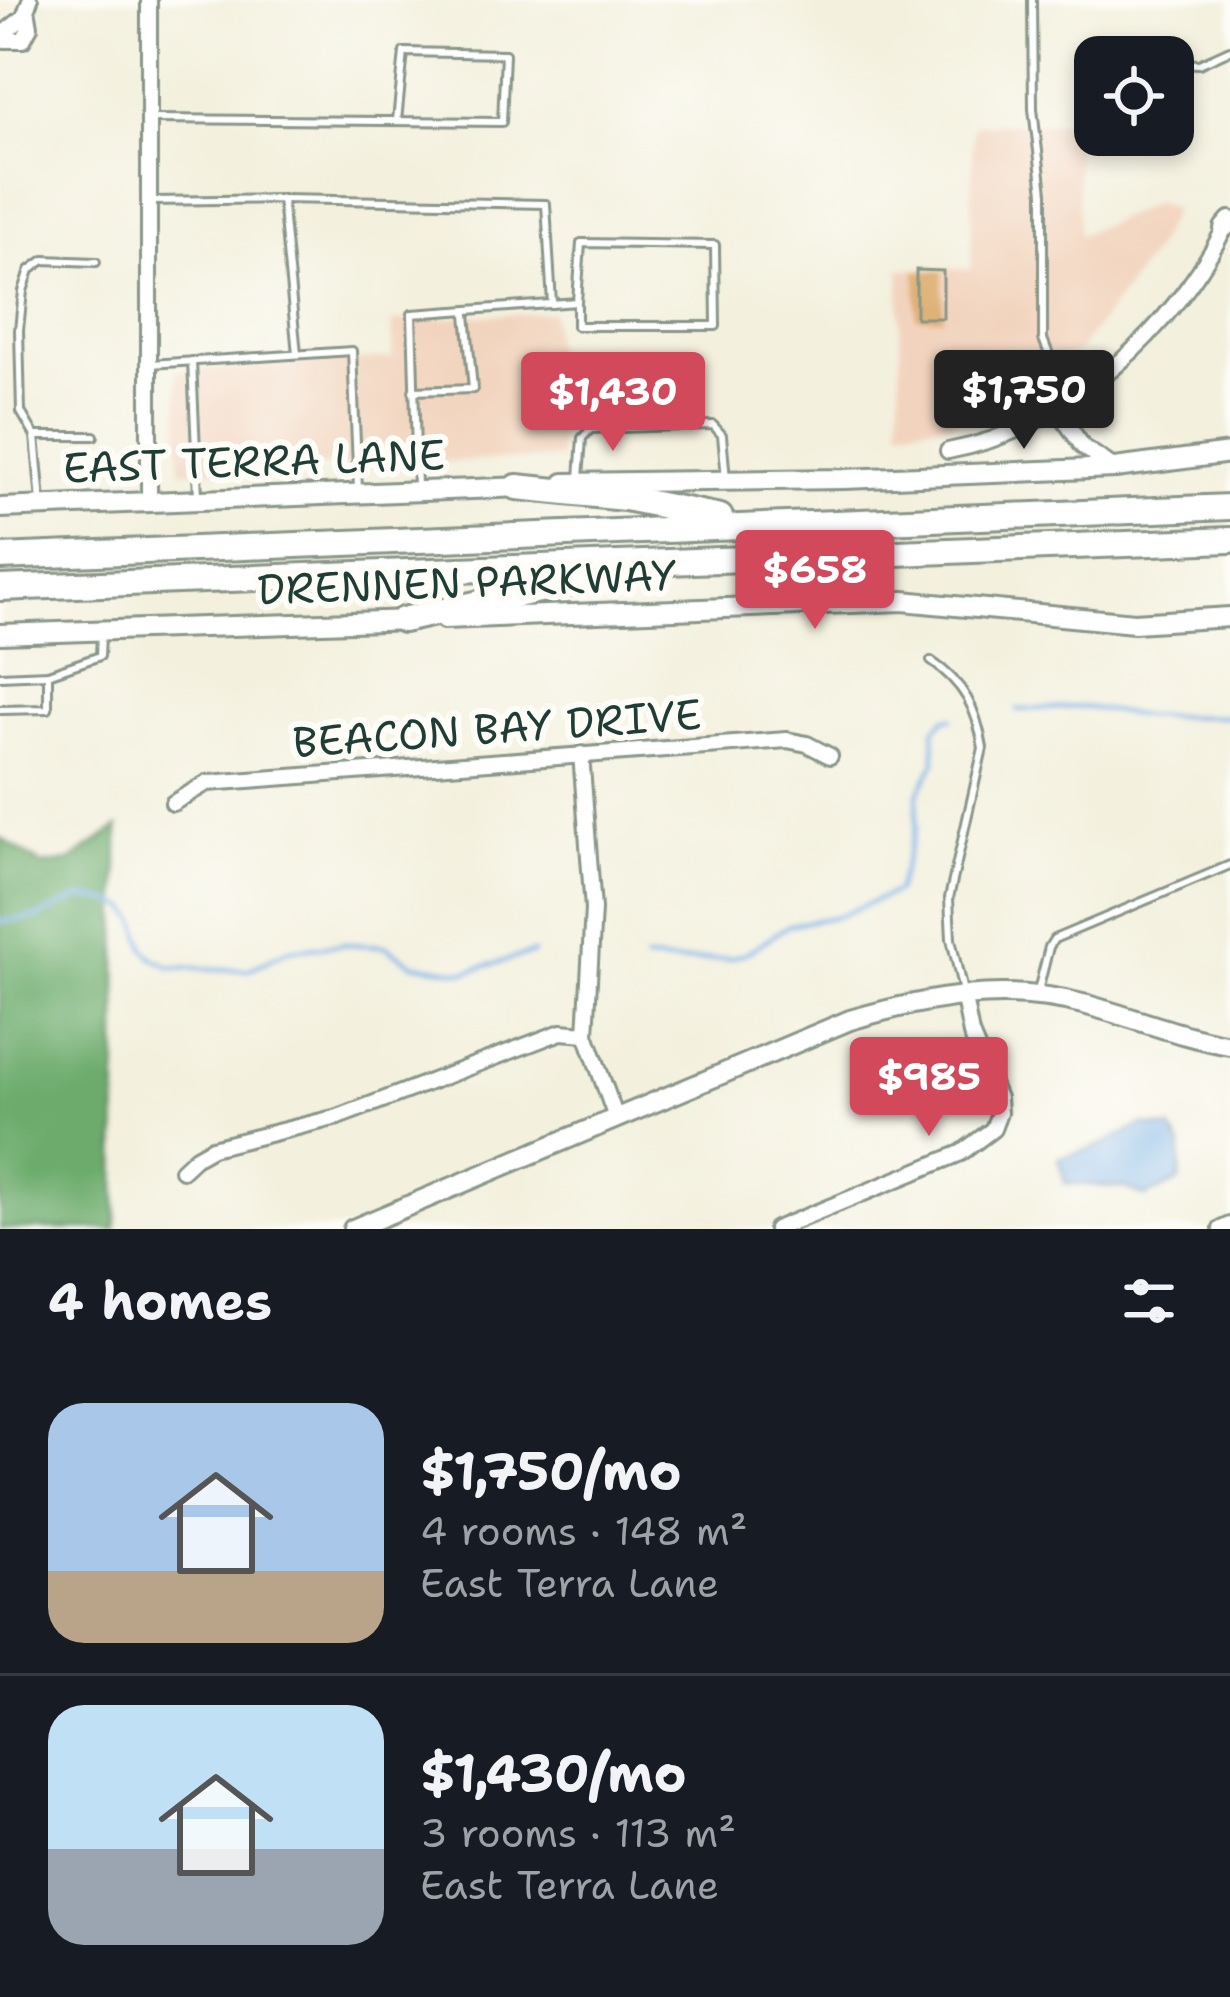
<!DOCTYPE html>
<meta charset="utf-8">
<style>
:root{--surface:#171b24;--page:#242831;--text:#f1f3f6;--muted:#9ea1a6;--line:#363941;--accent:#d1495b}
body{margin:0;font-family:"Shantell Sans",sans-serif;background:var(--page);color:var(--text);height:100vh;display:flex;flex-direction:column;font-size:45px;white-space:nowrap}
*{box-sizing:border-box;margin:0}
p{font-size:39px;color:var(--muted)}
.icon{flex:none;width:66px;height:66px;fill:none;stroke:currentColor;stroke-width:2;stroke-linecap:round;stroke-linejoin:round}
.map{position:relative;height:1229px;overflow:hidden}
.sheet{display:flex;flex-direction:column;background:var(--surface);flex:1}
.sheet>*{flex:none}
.tools{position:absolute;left:1074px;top:36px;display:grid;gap:24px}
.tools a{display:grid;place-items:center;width:120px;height:120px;border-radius:24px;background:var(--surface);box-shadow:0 6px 18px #0003;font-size:60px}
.price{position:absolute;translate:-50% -102px;padding:0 27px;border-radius:12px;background:var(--accent);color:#fff;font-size:39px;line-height:78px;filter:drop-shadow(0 3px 6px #0008)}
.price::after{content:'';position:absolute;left:50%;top:72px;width:36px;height:27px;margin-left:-18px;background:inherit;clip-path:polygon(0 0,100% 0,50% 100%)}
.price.on{background:#222;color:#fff}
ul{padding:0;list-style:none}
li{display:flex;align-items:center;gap:36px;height:300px;padding:0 48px}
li+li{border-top:3px solid var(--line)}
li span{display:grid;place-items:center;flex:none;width:336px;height:240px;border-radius:36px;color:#555}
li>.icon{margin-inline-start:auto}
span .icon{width:144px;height:144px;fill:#fffc;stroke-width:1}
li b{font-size:51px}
h2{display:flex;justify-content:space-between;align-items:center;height:144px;padding:0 48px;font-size:51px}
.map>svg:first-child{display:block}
</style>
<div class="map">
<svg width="1230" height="1229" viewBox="0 0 1230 1229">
<rect width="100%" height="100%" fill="#fdfcf7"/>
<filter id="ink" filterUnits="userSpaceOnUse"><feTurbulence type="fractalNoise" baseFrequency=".00833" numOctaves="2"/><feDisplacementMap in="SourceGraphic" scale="24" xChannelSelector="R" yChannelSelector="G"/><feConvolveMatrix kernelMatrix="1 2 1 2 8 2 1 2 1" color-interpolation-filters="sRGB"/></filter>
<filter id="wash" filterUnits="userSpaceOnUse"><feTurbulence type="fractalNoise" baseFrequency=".004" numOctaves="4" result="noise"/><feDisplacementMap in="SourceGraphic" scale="48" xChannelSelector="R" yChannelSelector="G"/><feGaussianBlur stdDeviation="2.7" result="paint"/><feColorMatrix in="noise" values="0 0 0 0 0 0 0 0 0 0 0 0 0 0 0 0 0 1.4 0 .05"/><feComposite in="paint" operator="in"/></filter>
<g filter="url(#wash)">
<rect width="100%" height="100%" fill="#f3f0dd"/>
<!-- built -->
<g fill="#f2d4be">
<polygon points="1076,123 1079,235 1156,203 1174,209 1152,253 1079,351 949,423 900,428 900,269 971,269 973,124"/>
<polygon points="552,312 560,458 180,471 177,371 392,358 392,321"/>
</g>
<!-- forest -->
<polygon fill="#6cab6c" stroke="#467450" stroke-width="3" points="118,827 116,1229 0,1229 0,838 43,865 70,861"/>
<!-- water -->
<polygon fill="#77b0e7" stroke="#4b768e" stroke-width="3" points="1143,1125 1171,1129 1181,1146 1180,1181 1145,1197 1125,1188 1065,1183 1059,1158 1094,1148"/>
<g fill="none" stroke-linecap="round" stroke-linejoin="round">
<!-- stream -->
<g stroke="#77b0e7" stroke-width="4.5">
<polyline points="1017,710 1082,707 1144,716 1230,717"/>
<polyline points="0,922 38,917 80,897 109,901 127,908 137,921 145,949 153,958 171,967 193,968 248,970 289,950 345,944 385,946 413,964 465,972 533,953"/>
<polyline points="645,960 675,962 731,958 748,952 789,925 839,916 896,892 916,828 918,794 935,762 934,730 945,718 952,718"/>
</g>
</g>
<g id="blocks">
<!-- building -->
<polygon fill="#deb177" points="916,270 943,271 943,318 916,318"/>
</g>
</g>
<g filter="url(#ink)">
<use href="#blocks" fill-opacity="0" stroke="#899688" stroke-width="3"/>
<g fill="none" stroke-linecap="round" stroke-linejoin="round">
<!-- lane casing -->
<g stroke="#899688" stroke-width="12">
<g id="lane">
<polyline points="1032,0 1033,109 1043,193 1043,339 1056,372 1075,396"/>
<polyline points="1173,63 1199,64 1230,50"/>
<polyline points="152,119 502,122 505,54 404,52 397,121"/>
<polyline points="282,199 546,204 552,304"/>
<polyline points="152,201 282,199 297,354"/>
<polyline points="192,361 198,496"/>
<polyline points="150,364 352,351 358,489"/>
<polyline points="413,391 473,389 466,314"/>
<polyline points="35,436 94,436"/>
<polyline points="579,478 582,438 591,429 713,425 722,435 726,479"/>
<polyline points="417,487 412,314 577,302 577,326 716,326 715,245 581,243 577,302"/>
<polyline points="41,502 35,436 21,412 19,330 23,291 30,270 44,260 96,262"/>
<path d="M931,661C964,683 977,709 983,748L949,898L951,939L963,992"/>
<polyline points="0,676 48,674 100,656 101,634"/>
<polyline points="0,710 48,709 48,674"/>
<polyline points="1038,991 1049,947 1054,939 1230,865"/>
</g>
</g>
<!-- street casing -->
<g stroke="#899688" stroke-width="20">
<g id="street">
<polyline points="0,36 24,17 30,0"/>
<polyline points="0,40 23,40 30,27 27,9"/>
<polyline points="1057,409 1083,447 1115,468"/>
<path d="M948,451C1068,429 1176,328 1228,221"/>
<polyline points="149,500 149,0"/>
<polyline points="581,754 593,909 586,1034 616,1118"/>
<polyline points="173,803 207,783 787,740 807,744 830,756"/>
<polyline points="182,1170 196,1157 212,1148 338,1117 561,1032 586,1034"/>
<polyline points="776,1229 961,1153 993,1129 999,1113 998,1098 971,1034 963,993"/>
<polyline points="1221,1229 1230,1225"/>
</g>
</g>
<!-- secondary casing -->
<g stroke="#899688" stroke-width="24">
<g id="secondary">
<polyline points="1224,228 1230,221"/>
<polyline points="564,483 844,479 1115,468 1230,453"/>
<polyline points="0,508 525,487"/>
<polyline points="444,619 903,601 1134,623 1230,617"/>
<polyline points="0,634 411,620"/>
<path d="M353,1229L850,1020C929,997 1006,983 1087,1005C1135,1018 1181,1037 1230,1045"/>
</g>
</g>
<!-- highway casing -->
<g stroke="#899688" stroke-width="30">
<g id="highway">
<polyline points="517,487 625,498 720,517"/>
<polyline points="0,557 1230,507"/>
<polyline points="0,588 1230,540"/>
<polyline points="403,620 603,576"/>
</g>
</g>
<!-- lane -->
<use href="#lane" stroke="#fff" stroke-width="6"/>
<!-- street -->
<use href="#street" stroke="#fff" stroke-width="14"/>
<!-- secondary -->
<use href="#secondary" stroke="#fff" stroke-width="18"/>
<!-- highway -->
<use href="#highway" stroke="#fff" stroke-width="24"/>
</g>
</g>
<g text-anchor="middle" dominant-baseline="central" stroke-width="12" stroke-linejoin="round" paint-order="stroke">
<!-- street labels -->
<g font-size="42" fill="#1f3d34" stroke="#fdfcf7">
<text transform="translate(254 461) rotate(-2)">EAST TERRA LANE</text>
<text transform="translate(467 582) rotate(-2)">DRENNEN PARKWAY</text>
<text transform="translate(497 728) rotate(-4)">BEACON BAY DRIVE</text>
</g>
</g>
</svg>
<div class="tools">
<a><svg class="icon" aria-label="locate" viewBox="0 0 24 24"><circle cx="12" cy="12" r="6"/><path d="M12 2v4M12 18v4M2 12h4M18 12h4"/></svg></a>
</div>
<b class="price on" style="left:1024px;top:452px">$1,750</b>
<b class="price" style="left:613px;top:454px">$1,430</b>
<b class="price" style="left:815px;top:632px">$658</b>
<b class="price" style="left:929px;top:1139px">$985</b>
</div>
<section class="sheet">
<h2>4 homes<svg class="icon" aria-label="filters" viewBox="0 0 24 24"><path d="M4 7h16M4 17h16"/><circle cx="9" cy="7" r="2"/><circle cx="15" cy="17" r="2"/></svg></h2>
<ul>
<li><span style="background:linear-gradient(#a9c7e8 70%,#b9a48a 0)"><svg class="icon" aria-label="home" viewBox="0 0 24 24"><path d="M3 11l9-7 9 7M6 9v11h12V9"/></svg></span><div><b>$1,750/mo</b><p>4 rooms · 148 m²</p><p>East Terra Lane</p></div></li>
<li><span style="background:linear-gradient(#bfe0f5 60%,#9aa5b1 0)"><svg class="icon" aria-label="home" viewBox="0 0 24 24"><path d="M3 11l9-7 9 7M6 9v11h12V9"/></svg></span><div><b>$1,430/mo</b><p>3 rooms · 113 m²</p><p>East Terra Lane</p></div></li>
</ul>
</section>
